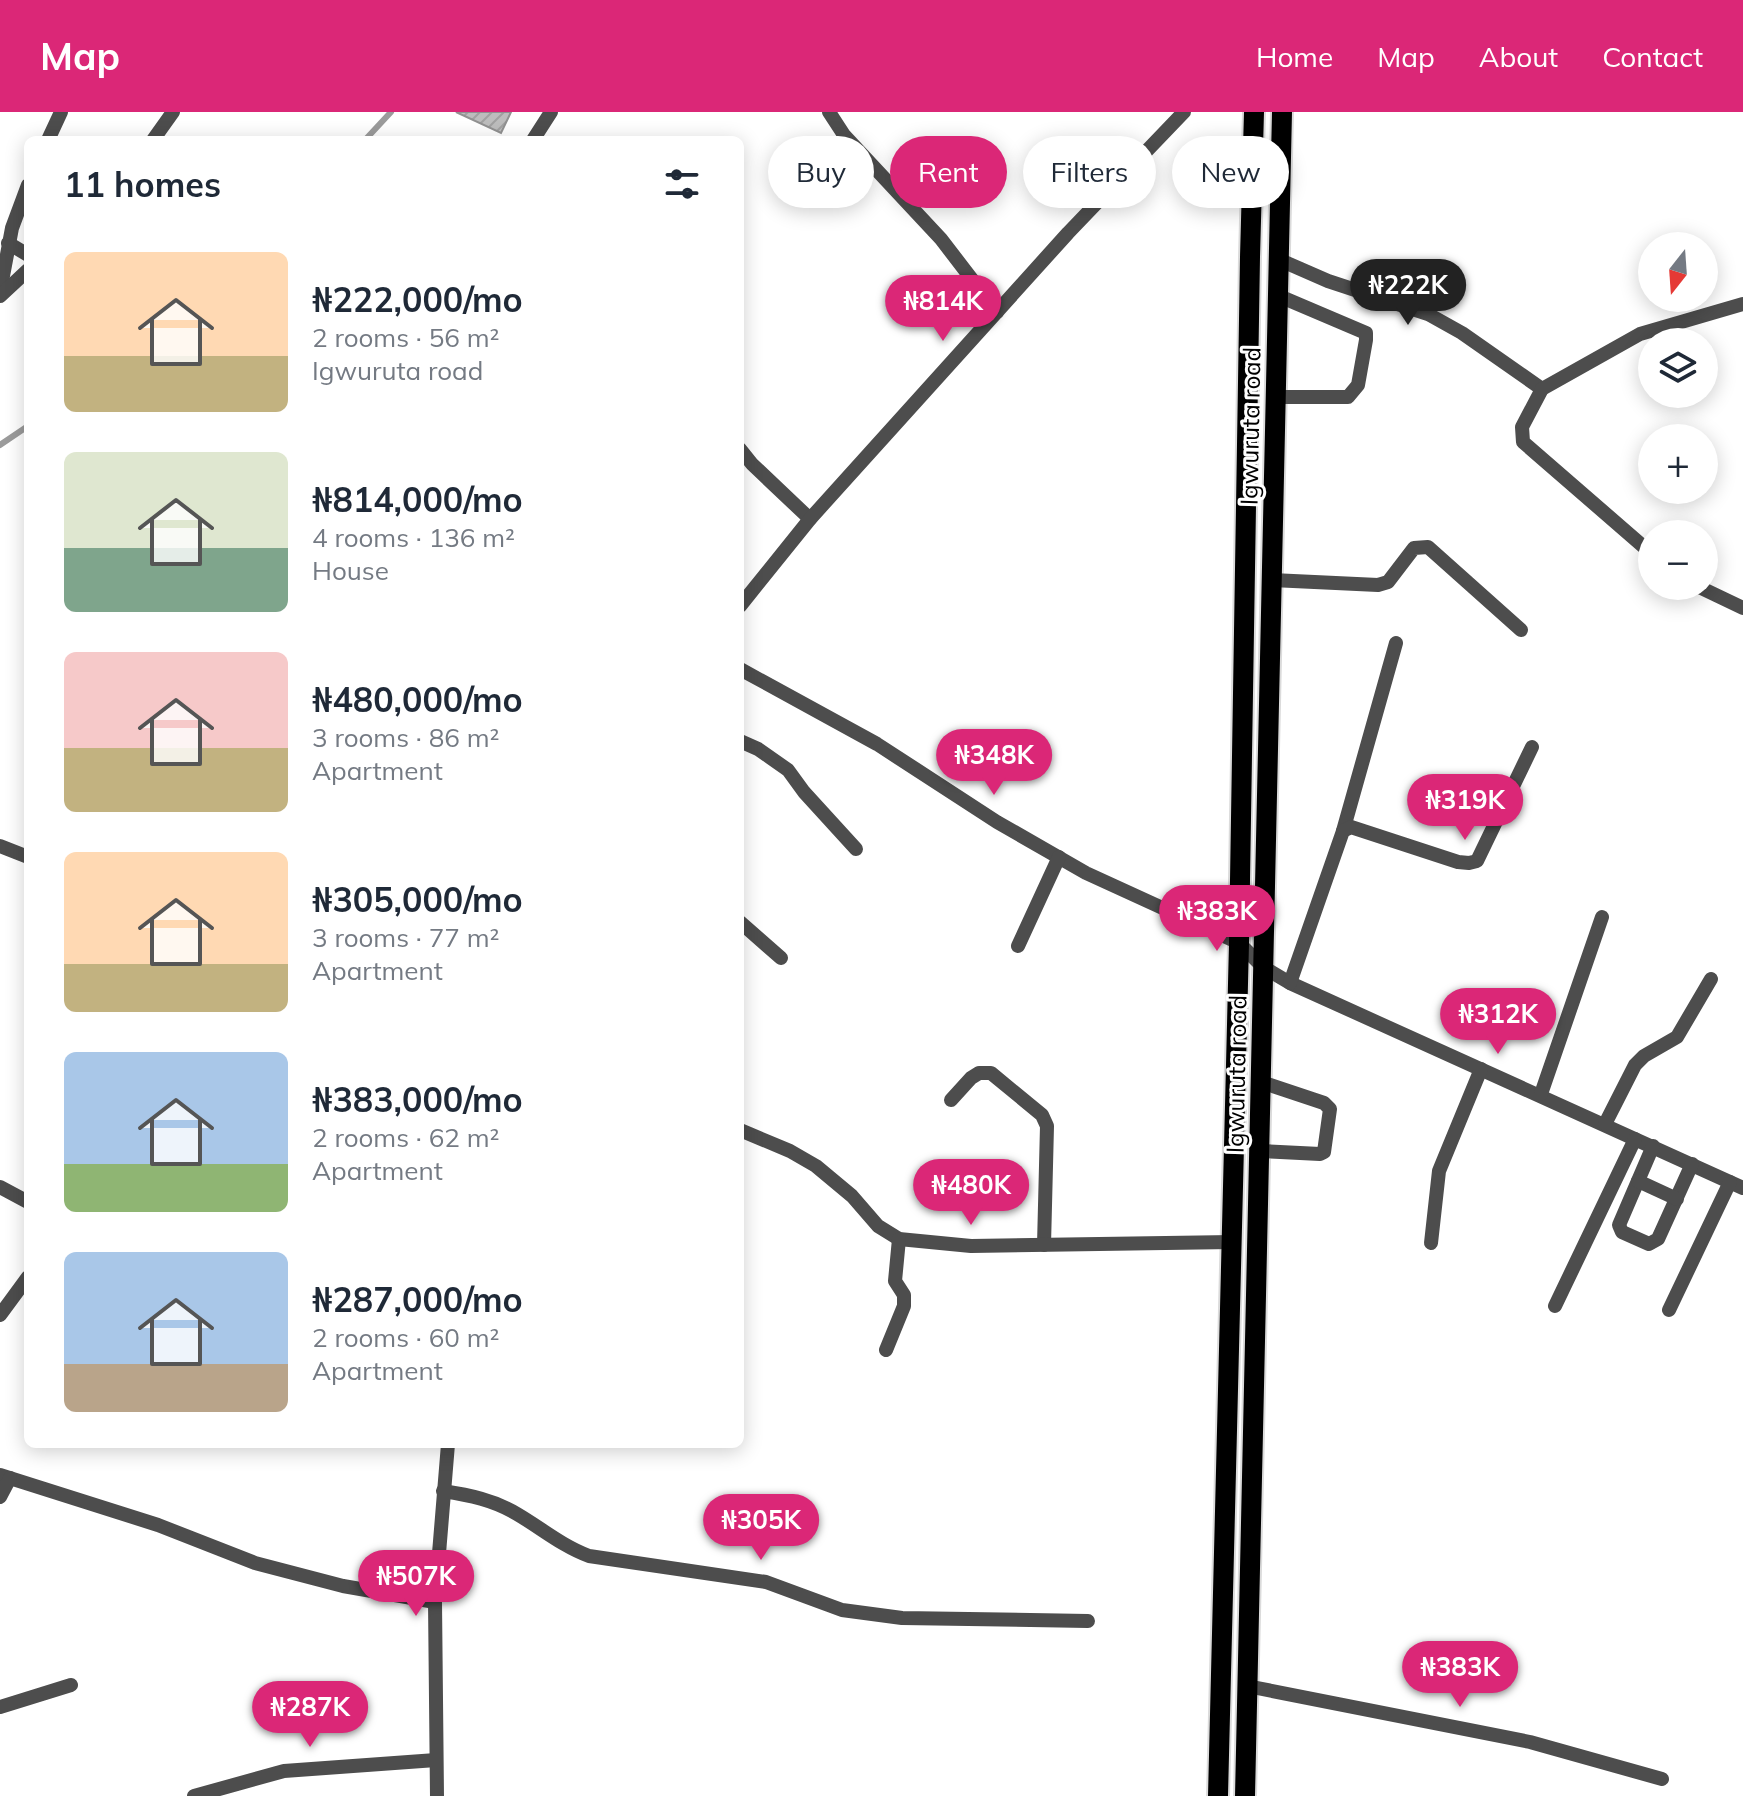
<!DOCTYPE html>
<meta charset="utf-8">
<style>
:root{--surface:#fff;--page:#f2f2f3;--text:#1f2937;--muted:#747a83;--accent:#db2777}
body{margin:0;font-family:Mulish,sans-serif;background:var(--page);color:var(--text);height:100vh;display:flex;flex-direction:column;font-size:30px;white-space:nowrap}
*{box-sizing:border-box;margin:0}
p{font-size:26px;color:var(--muted)}
.icon{flex:none;width:44px;height:44px;fill:none;stroke:currentColor;stroke-width:2;stroke-linecap:round;stroke-linejoin:round}
.map{position:relative;flex:1;overflow:hidden}
.side{position:absolute;left:24px;top:24px;width:720px;height:1312px;display:flex;flex-direction:column;background:var(--surface);border-radius:12px;box-shadow:0 4px 20px #0003}
.side>*{flex:none}
.guide{position:absolute;left:768px;top:24px;width:760px;height:72px;display:flex;gap:16px}
.needle{width:52px;rotate:197deg}
.controls{position:absolute;left:1638px;top:120px;display:grid;gap:16px}
.controls a{display:grid;place-items:center;width:80px;height:80px;border-radius:50%;background:var(--surface);box-shadow:0 4px 20px #0003;font-size:40px}
.price{position:absolute;translate:-50% -68px;padding:0 18px;border-radius:28px;background:var(--accent);color:#fff;font-size:26px;line-height:52px;filter:drop-shadow(0 2px 4px #0008)}
.price::after{content:'';position:absolute;left:50%;top:48px;width:24px;height:18px;margin-left:-12px;background:inherit;clip-path:polygon(0 0,100% 0,50% 100%)}
.price.on{background:#222;color:#fff}
ul{padding:0;list-style:none}
li{display:flex;align-items:center;gap:24px;height:200px;padding:0 40px}
li span{display:grid;place-items:center;flex:none;width:224px;height:160px;border-radius:12px;color:#555}
li>.icon{margin-inline-start:auto}
span .icon{width:96px;height:96px;fill:#fffc;stroke-width:1}
li b{font-size:34px}
h2{display:flex;justify-content:space-between;align-items:center;height:96px;padding:0 40px;font-size:34px}
.pill{padding:0 28px;border-radius:36px;background:var(--surface);box-shadow:0 4px 20px #0003;font-size:28px;line-height:72px}
.pill.on{background:var(--accent);color:#fff}
header{display:flex;align-items:center;gap:48px;box-sizing:border-box;height:112px;padding:0 40px;background:var(--accent);color:#fff}
header strong{font-size:38px}
nav{display:flex;gap:44px;margin-inline-start:auto;font-size:28px}
.map>svg:first-child{display:block}
</style>
<header>
<strong>Map</strong>
<nav><a>Home</a><a>Map</a><a>About</a><a>Contact</a></nav>
</header>
<div class="map">
<svg width="1743" height="1684" viewBox="0 0 1743 1684">
<defs>
<pattern id="building-hatch" width="6" height="6" patternUnits="userSpaceOnUse" patternTransform="scale(2)"><rect width="6" height="6" fill="#bdbdbd"/><path d="M-1 1l2-2M0 6l6-6M5 7l2-2" fill="none" stroke="#a1a1a1"/></pattern>
</defs>
<rect width="100%" height="100%" fill="#fff"/>
<g fill="none" stroke-linecap="round" stroke-linejoin="round">
<!-- stream -->
<g stroke="#9b9b9b" stroke-width="6">
<polyline points="365,28 391,0"/>
<polyline points="0,333 28,314"/>
</g>
</g>
<!-- building -->
<polygon fill="url(#building-hatch)" stroke="#919191" stroke-width="2" points="456,0 511,0 501,21"/>
<g fill="none" stroke-linecap="round" stroke-linejoin="round">
<!-- major casing -->
<g stroke="#dbdbdb" stroke-width="24">
<g id="major">
<polyline points="1218,1684 1239,831 1250,145 1254,0"/>
<polyline points="1245,1684 1282,0"/>
</g>
</g>
<!-- minor -->
<g stroke="#4d4d4d" stroke-width="14">
<polyline points="829,0 844,23 941,127 997,200"/>
<polyline points="48,28 61,0"/>
<polyline points="153,28 173,0"/>
<polyline points="533,28 551,0"/>
<polyline points="8,131 28,143"/>
<polyline points="1280,148 1328,169 1428,202 1462,221 1542,277"/>
<polyline points="0,180 12,116 28,73"/>
<polyline points="0,184 28,158"/>
<polyline points="1277,285 1348,285 1358,273 1366,228 1366,221 1279,184"/>
<polyline points="740,337 752,352 810,407"/>
<polyline points="1652,442 1523,330 1522,315 1542,277 1640,222 1743,192"/>
<polyline points="1272,468 1378,473 1388,470 1414,436 1428,435 1521,518"/>
<polyline points="1697,474 1743,496"/>
<polyline points="740,494 810,407 1068,121 1184,0"/>
<polyline points="740,557 877,632 997,710 1086,761 1239,831 1263,855 1290,871 1743,1076"/>
<polyline points="740,629 758,637 788,658 804,680 856,737"/>
<polyline points="1343,719 1396,531"/>
<polyline points="0,734 28,745"/>
<polyline points="740,810 781,846"/>
<polyline points="1018,834 1059,745"/>
<polyline points="1290,871 1343,719 1351,715 1458,750 1469,751 1477,749 1532,635"/>
<polyline points="1541,982 1602,805"/>
<polyline points="951,988 971,966 979,961 991,961 1042,1003 1047,1014 1044,1133"/>
<polyline points="1605,1012 1635,953 1644,944 1677,925 1711,867"/>
<polyline points="740,1018 790,1039 816,1054 852,1084 878,1114 899,1127 971,1134 1232,1130"/>
<polyline points="1653,1034 1619,1113 1622,1120 1649,1132 1658,1127 1692,1052"/>
<polyline points="1260,1039 1320,1042 1324,1040 1330,997 1324,991 1261,970"/>
<polyline points="1638,1069 1677,1087"/>
<polyline points="0,1075 28,1090"/>
<polyline points="1431,1131 1439,1059 1481,957"/>
<polyline points="1555,1194 1635,1027"/>
<polyline points="1669,1198 1730,1070"/>
<polyline points="0,1203 28,1165"/>
<polyline points="886,1238 904,1194 904,1183 895,1169 899,1127"/>
<polyline points="0,1363 158,1413 255,1451 343,1474 435,1490"/>
<path d="M443,1379C469,1383 494,1388 517,1402C541,1416 562,1434 589,1444L766,1470L842,1498L902,1506L1088,1509"/>
<polyline points="0,1385 10,1366"/>
<polyline points="1247,1574 1530,1630 1662,1667"/>
<polyline points="0,1595 71,1573"/>
<polyline points="194,1684 284,1659 436,1648"/>
<polyline points="437,1684 435,1490 448,1332"/>
</g>
<!-- major -->
<use href="#major" stroke="#000" stroke-width="20"/>
</g>
<g text-anchor="middle" dominant-baseline="central" stroke-width="6" stroke-linejoin="round" paint-order="stroke">
<!-- street labels -->
<g font-size="24" fill="#000" stroke="#fff">
<text transform="translate(1250 314) rotate(-89)">Igwuruta road</text>
<text transform="translate(1236 962) rotate(-89)">Igwuruta road</text>
</g>
</g>
</svg>
<div class="controls">
<a><svg class="needle" viewBox="-14 -14 28 28"><path d="M0-13l5 13h-10z" fill="#e53935"/><path d="M0 13l5-13h-10z" fill="#747a83"/></svg></a>
<a><svg class="icon" aria-label="layers" viewBox="0 0 24 24"><path d="M12 4l9 5-9 5-9-5zM3 14l9 5 9-5"/></svg></a>
<a>+</a>
<a>−</a>
</div>
<b class="price on" style="left:1408px;top:215px">₦222K</b>
<b class="price" style="left:943px;top:231px">₦814K</b>
<b class="price" style="left:994px;top:685px">₦348K</b>
<b class="price" style="left:1465px;top:730px">₦319K</b>
<b class="price" style="left:1217px;top:841px">₦383K</b>
<b class="price" style="left:1498px;top:944px">₦312K</b>
<b class="price" style="left:971px;top:1115px">₦480K</b>
<b class="price" style="left:761px;top:1450px">₦305K</b>
<b class="price" style="left:416px;top:1506px">₦507K</b>
<b class="price" style="left:1460px;top:1597px">₦383K</b>
<b class="price" style="left:310px;top:1637px">₦287K</b>
<div class="guide">
<a class="pill">Buy</a>
<a class="pill on">Rent</a>
<a class="pill">Filters</a>
<a class="pill">New</a>
</div>
<section class="side">
<h2>11 homes<svg class="icon" aria-label="filters" viewBox="0 0 24 24"><path d="M4 7h16M4 17h16"/><circle cx="9" cy="7" r="2"/><circle cx="15" cy="17" r="2"/></svg></h2>
<ul>
<li><span style="background:linear-gradient(#ffd9b3 65%,#c2b280 0)"><svg class="icon" aria-label="home" viewBox="0 0 24 24"><path d="M3 11l9-7 9 7M6 9v11h12V9"/></svg></span><div><b>₦222,000/mo</b><p>2 rooms · 56 m²</p><p>Igwuruta road</p></div></li>
<li><span style="background:linear-gradient(#dfe7d0 60%,#7fa58c 0)"><svg class="icon" aria-label="home" viewBox="0 0 24 24"><path d="M3 11l9-7 9 7M6 9v11h12V9"/></svg></span><div><b>₦814,000/mo</b><p>4 rooms · 136 m²</p><p>House</p></div></li>
<li><span style="background:linear-gradient(#f6c9c9 60%,#c2b280 0)"><svg class="icon" aria-label="home" viewBox="0 0 24 24"><path d="M3 11l9-7 9 7M6 9v11h12V9"/></svg></span><div><b>₦480,000/mo</b><p>3 rooms · 86 m²</p><p>Apartment</p></div></li>
<li><span style="background:linear-gradient(#ffd9b3 70%,#c2b280 0)"><svg class="icon" aria-label="home" viewBox="0 0 24 24"><path d="M3 11l9-7 9 7M6 9v11h12V9"/></svg></span><div><b>₦305,000/mo</b><p>3 rooms · 77 m²</p><p>Apartment</p></div></li>
<li><span style="background:linear-gradient(#a9c7e8 70%,#8fb573 0)"><svg class="icon" aria-label="home" viewBox="0 0 24 24"><path d="M3 11l9-7 9 7M6 9v11h12V9"/></svg></span><div><b>₦383,000/mo</b><p>2 rooms · 62 m²</p><p>Apartment</p></div></li>
<li><span style="background:linear-gradient(#a9c7e8 70%,#b9a48a 0)"><svg class="icon" aria-label="home" viewBox="0 0 24 24"><path d="M3 11l9-7 9 7M6 9v11h12V9"/></svg></span><div><b>₦287,000/mo</b><p>2 rooms · 60 m²</p><p>Apartment</p></div></li>
</ul>
</section>
</div>
